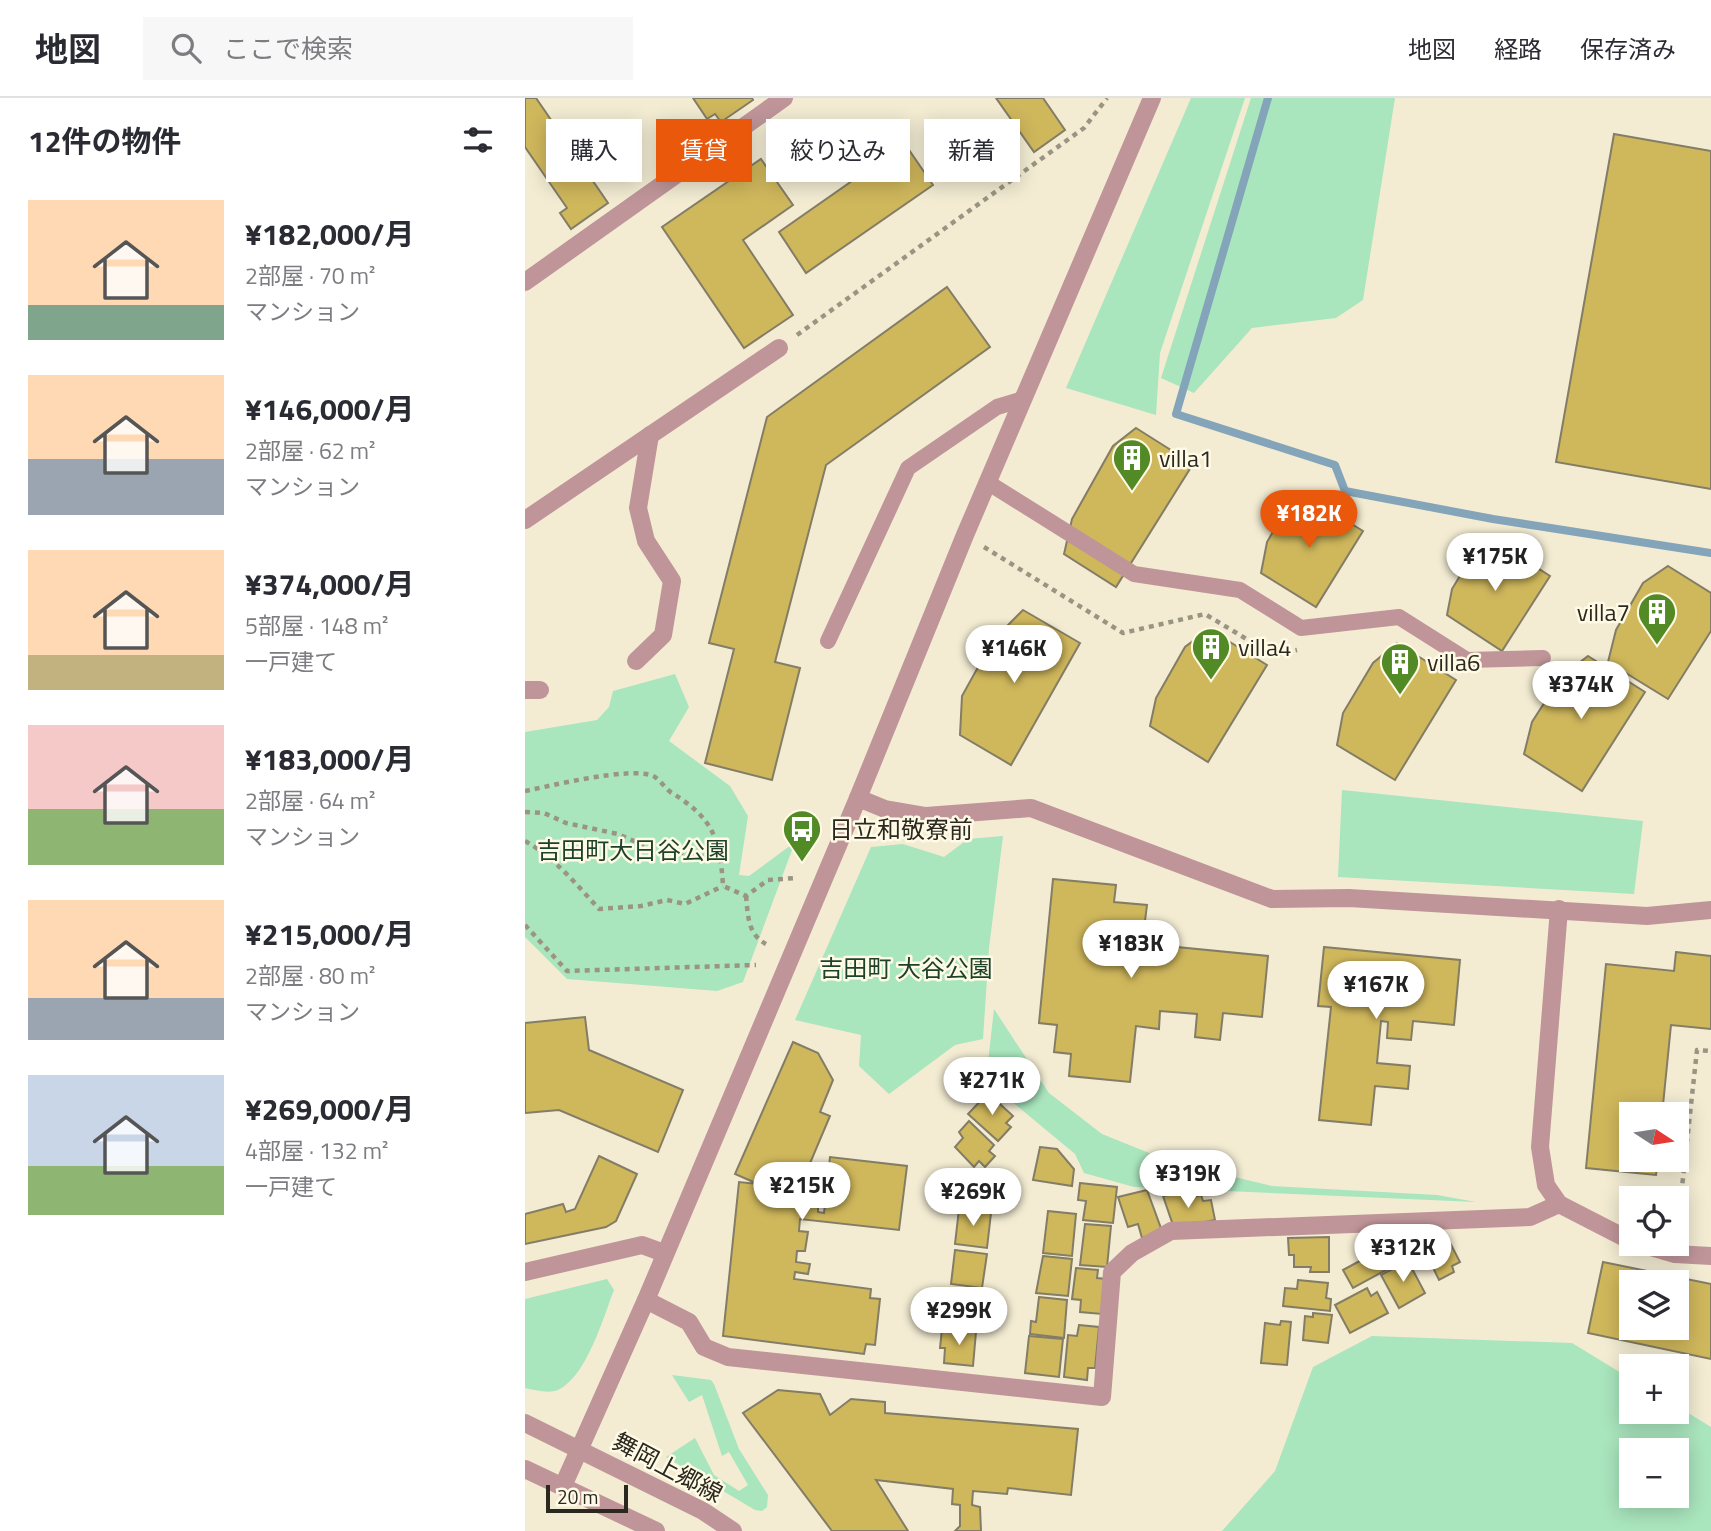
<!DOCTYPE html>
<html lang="ja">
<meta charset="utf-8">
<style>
:root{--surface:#fff;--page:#f7f7f7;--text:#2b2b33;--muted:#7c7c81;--line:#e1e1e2;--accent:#ea580c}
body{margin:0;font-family:"Titillium Web","Noto Sans JP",sans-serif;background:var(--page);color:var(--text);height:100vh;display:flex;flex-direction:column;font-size:26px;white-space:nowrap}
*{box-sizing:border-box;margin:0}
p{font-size:23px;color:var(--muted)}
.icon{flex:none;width:38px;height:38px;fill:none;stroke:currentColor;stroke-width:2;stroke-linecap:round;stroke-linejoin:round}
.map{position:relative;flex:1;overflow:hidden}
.sheet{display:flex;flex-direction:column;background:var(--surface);width:525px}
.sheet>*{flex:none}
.top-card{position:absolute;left:21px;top:21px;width:665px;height:63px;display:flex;gap:14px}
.needle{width:46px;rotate:102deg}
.fabs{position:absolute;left:1094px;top:1004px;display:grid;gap:14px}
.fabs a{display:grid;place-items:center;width:70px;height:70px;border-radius:0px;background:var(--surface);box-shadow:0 4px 18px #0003;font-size:35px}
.scale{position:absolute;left:21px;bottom:18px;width:82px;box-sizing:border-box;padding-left:7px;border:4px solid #2b281f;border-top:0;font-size:19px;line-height:24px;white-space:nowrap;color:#2b281f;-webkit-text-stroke:5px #fffae5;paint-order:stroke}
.price{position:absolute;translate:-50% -60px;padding:0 16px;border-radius:24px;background:#fff;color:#222;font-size:23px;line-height:46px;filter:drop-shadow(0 2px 4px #0008)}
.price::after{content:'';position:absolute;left:50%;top:42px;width:21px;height:16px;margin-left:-10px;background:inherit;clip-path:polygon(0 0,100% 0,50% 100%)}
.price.selected{background:var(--accent);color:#fff}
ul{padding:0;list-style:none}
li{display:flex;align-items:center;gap:21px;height:175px;padding:0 28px}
li span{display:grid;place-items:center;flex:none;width:196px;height:140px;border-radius:0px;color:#555}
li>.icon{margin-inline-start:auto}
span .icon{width:84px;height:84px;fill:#fffc;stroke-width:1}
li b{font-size:30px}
h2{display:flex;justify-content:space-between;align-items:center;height:84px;padding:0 28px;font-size:30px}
.tag{padding:0 24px;border-radius:0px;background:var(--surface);box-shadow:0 4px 18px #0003;font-size:24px;line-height:63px}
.tag.selected{background:var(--accent);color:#fff}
header{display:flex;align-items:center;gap:42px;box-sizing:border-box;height:98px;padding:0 35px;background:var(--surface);border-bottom:2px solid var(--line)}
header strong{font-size:33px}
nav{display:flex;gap:38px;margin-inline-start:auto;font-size:24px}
.search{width:490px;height:63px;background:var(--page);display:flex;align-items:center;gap:18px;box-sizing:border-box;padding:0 24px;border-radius:0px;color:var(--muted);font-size:26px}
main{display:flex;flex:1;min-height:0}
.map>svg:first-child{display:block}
</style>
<header>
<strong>地図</strong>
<div class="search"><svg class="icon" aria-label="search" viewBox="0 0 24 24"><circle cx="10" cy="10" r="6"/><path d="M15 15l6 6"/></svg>ここで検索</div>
<nav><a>地図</a><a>経路</a><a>保存済み</a></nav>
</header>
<main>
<section class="sheet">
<h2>12件の物件<svg class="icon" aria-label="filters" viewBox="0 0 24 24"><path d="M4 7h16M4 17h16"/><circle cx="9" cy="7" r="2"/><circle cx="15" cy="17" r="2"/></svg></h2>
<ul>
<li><span style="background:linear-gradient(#ffd9b3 75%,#7fa58c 0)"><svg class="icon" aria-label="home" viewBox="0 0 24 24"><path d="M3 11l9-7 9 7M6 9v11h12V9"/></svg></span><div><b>¥182,000/月</b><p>2部屋 · 70 m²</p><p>マンション</p></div></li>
<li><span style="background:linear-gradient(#ffd9b3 60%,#9aa5b1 0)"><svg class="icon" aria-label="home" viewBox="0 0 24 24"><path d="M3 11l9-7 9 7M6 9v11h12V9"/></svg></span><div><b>¥146,000/月</b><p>2部屋 · 62 m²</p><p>マンション</p></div></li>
<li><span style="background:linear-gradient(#ffd9b3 75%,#c2b280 0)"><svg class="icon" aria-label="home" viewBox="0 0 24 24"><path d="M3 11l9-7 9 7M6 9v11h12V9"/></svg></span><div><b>¥374,000/月</b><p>5部屋 · 148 m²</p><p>一戸建て</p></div></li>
<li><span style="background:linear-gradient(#f6c9c9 60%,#8fb573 0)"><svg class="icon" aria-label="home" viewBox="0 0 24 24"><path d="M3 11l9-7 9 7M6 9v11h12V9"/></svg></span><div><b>¥183,000/月</b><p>2部屋 · 64 m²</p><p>マンション</p></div></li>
<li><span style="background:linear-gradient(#ffd9b3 70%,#9aa5b1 0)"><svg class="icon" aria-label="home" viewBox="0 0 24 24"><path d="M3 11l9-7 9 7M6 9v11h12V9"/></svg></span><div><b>¥215,000/月</b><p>2部屋 · 80 m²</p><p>マンション</p></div></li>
<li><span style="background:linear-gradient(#c9d6e8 65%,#8fb573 0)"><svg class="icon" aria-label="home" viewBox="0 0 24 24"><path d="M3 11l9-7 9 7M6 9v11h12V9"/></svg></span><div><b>¥269,000/月</b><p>4部屋 · 132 m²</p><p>一戸建て</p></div></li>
</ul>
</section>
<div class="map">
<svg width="1186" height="1433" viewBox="0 0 1186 1433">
<rect width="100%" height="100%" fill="#f3ecd3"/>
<!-- green -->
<g fill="#a9e5bd" fill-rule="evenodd">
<polygon points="666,0 720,0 635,255 631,317 541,290"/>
<polygon points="726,0 870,0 838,202 811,220 727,230 669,295 636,280"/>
<polygon points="150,576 164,609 144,643 205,688 223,718 214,777 224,778 270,744 218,884 192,893 42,881 0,839 0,634 72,622 84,609 88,593"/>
<polygon points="817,692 1118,723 1109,796 813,779"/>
<polygon points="478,738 464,850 458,941 430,947 364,996 334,968 336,937 270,922 346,749 378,746 419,759 443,741"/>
<polygon points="469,911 524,995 577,1036 644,1063 747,1088 912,1097 951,1104 609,1089 559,1075 550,1056 461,982"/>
<path d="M82,1181L89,1192C78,1220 62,1278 33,1292C23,1296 10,1292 0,1290V1201Z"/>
<path d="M847,1238L1047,1245L1106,1281V1314H1152V1308L1186,1329V1433H697L750,1373L788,1269ZM1106,1353H1152V1398H1106Z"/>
<polygon points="147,1277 186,1282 189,1286 214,1351 243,1397 242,1409 237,1413 230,1412 141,1359 170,1340 189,1377 214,1393 223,1387 204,1354 197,1358 177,1297 164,1304"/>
</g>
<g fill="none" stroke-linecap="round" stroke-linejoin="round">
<!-- stream -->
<polyline stroke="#84a4ba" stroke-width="8" points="743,0 651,316 810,367 820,393 968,421 1186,455"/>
</g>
<!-- building -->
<g fill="#cfb75c" stroke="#837d66" stroke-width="2" fill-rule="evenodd">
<polygon points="0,0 11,0 83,105 46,131 35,115 42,110 0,49"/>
<polygon points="168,0 227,0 228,2 196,24 190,16 182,21"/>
<polygon points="471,0 518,0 540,32 509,54"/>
<polygon points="1089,36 1186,53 1186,391 1031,364"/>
<polygon points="380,46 408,87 281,175 254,134"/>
<polygon points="236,61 268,107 218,142 268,217 219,250 137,129"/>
<polygon points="422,189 465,249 301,367 250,564 275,570 247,682 180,665 209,551 184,545 242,319"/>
<polygon points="611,330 668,366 591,489 539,456 547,421 588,348"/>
<polygon points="783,399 838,433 791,509 736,475 742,444 760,413"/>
<polygon points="969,442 1025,478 977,553 922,517 927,491 947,458"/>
<polygon points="1143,468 1186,495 1186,533 1143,601 1083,564 1091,532 1118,485"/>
<polygon points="498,512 555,545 486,667 435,637 437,598 468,542"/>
<polygon points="684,531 742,567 683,664 625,628 631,600 660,549"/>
<polygon points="872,545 931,582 870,682 812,647 818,615 848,565"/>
<polygon points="1063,558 1120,594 1057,693 999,656 1007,624 1036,579"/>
<polygon points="528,781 591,787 589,804 622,807 619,831 643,833 642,848 743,858 737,919 698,915 695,942 670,939 672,916 635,913 634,931 611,928 605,984 544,978 546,956 529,954 532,927 514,925"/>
<polygon points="799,849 935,862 929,927 888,923 886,942 862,940 863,924 856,923 852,965 885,968 883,991 850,988 846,1027 794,1022 806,909 793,908"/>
<polygon points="1151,854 1186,858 1186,931 1146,927 1137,1017 1106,1017 1106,1062 1133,1062 1131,1077 1061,1070 1081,866 1149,873"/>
<polygon points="60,919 64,952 158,992 133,1054 34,1012 0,1015 0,925"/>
<polygon points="268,944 293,955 308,982 295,1014 305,1018 280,1077 276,1103 293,1105 293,1114 299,1115 305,1059 382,1068 374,1132 275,1121 274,1133 283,1134 280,1153 272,1153 271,1164 285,1166 283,1176 270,1174 269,1181 346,1191 345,1200 355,1201 350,1247 341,1246 339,1256 198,1238 214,1084 233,1086 210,1076"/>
<polygon points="463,995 488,1018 481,1025 486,1029 473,1043 443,1016"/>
<polygon points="444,1023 469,1047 464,1053 470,1058 460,1069 454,1063 449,1069 430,1049 438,1040 434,1034"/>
<polygon points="515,1049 532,1051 549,1071 547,1088 508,1082"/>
<polygon points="74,1058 112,1076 91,1123 81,1129 0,1146 0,1116 38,1106 41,1114 50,1111"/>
<polygon points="437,1072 470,1076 466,1110 433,1106"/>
<polygon points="555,1085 592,1089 588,1125 558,1122 561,1103 553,1102"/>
<polygon points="622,1092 637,1133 617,1140 613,1126 603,1129 593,1099"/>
<polygon points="657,1094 659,1101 676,1097 678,1103 686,1102 690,1122 649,1130 638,1098"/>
<polygon points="434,1111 466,1115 462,1150 430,1146"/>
<polygon points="523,1113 551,1116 547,1158 518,1155"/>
<polygon points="560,1126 586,1128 582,1169 555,1167"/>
<polygon points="913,1134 917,1142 922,1139 935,1164 927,1168 929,1174 914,1182 895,1143"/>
<polygon points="804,1139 804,1174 785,1174 786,1169 769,1169 769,1157 764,1157 763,1140"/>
<polygon points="858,1139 872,1166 828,1190 818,1172 844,1158 839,1149"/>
<polygon points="430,1152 462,1156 457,1190 426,1186"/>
<polygon points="518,1158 547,1161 543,1198 511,1195"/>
<polygon points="883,1163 900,1195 874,1210 856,1177"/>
<path d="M1078,1164L1186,1186V1261L1063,1235ZM1106,1185H1152V1230H1106Z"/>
<polygon points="551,1170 573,1172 572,1180 582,1181 577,1216 555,1214 556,1202 547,1201"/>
<polygon points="773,1182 803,1185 801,1200 806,1201 805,1213 758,1208 760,1190 772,1191"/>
<polygon points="422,1190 451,1194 450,1201 455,1202 451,1230 424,1226 427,1208 419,1207"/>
<polygon points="842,1190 846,1198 852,1194 863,1215 825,1235 810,1207"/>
<polygon points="514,1199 542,1202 539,1240 505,1236 506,1223 511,1224"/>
<polygon points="788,1215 807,1217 803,1245 778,1242 780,1218 788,1219"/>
<polygon points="756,1223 766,1224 762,1267 736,1265 740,1225 755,1227"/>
<polygon points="554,1227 574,1229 570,1270 563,1270 562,1282 539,1279 543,1237 552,1238"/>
<polygon points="417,1231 451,1234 448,1268 419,1265 420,1250 415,1250"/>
<polygon points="504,1238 538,1241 534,1279 500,1275"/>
<polygon points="253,1292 295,1296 305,1317 326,1301 360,1304 360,1315 553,1331 546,1397 483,1390 482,1396 448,1393 447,1407 455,1409 456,1433 430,1433 435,1428 435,1407 427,1406 428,1391 351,1382 383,1433 307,1433 218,1315"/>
</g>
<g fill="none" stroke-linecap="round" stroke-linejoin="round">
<!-- path -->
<g stroke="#9a9583" stroke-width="4.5" stroke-dasharray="5 5" stroke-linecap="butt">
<polyline points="272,237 559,30 582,0"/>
<polyline points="459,449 598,535 680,516 748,557 772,552"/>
<path d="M0,693C25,688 106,668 128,678C135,681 140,691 147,695C189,721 195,741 198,788L221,798L243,782L270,780"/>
<polyline points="0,714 19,715 41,725 93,736 118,747 196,762"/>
<path d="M0,743C30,760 51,786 74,811L116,808L142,802L160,806L198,788"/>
<path d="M221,798C223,816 222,836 241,846"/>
<polyline points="0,827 42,873 231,867"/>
<polyline points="1152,1135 1172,952 1186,953"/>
</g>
<!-- service -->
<g stroke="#bf9599" stroke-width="16">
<polyline points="462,384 609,476 715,492 776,530 874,519 942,562 1018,560"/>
<polyline points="303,543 383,370 472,309 498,301"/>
</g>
<!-- minor -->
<g stroke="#bf9599" stroke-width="18">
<polyline points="0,184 259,0"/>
<polyline points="0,422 254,250"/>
<polyline points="111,563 138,537 147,483 121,443 113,410 125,337"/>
<polyline points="0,592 15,592"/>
<polyline points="333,700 360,711 401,718 506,710 747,801 824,800 1122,818 1186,812"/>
<polyline points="1034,811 1015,1049 1021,1087 1034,1106 1106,1143"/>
<polyline points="1116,1146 1150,1156 1186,1158"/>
<polyline points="0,1174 117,1147 139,1155"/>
<polyline points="121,1202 164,1224 179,1249 203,1259 577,1299 587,1174 607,1155 646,1133 1005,1119 1034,1106"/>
</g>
<!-- tertiary -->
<g stroke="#bf9599" stroke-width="18">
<polyline points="0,1325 178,1413 208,1433"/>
<polyline points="0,1371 131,1433"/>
<polyline points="38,1388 121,1202 333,700 440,437 627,0"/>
</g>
</g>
<!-- icons -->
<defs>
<g id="building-pin" transform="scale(2.0125)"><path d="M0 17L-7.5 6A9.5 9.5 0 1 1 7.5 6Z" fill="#528a25" stroke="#fffae5"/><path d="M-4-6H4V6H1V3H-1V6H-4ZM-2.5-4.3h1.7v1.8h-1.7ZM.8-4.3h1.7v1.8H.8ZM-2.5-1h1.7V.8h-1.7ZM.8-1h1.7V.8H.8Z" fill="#fff"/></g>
<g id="bus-pin" transform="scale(2.0125)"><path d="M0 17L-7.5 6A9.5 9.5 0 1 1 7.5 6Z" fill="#528a25" stroke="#fffae5"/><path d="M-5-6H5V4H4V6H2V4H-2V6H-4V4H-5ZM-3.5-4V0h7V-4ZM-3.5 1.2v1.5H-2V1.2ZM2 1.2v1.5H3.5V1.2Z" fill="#fff"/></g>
</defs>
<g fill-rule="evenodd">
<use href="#building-pin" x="607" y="360"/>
<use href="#building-pin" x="1132" y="514"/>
<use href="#building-pin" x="686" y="549"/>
<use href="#building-pin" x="875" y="564"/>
<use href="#bus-pin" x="277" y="731"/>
</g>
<g text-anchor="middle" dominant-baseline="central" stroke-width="5" stroke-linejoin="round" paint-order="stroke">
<!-- poi labels -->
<g font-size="24" fill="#2b281f" stroke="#fffae5" text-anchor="start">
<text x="634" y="360">villa1</text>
<text x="1105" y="514" text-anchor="end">villa7</text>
<text x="713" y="549">villa4</text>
<text x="902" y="564">villa6</text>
<text x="304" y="731">日立和敬寮前</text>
</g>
<!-- park labels -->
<g font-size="24" fill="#1d422c" stroke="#fffae5">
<text x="108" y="752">吉田町大日谷公園</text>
<text x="381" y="870">吉田町 大谷公園</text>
</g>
<!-- street labels -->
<g font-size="24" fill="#2b281f" stroke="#fffae5">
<text transform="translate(143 1369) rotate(28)">舞岡上郷線</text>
</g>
</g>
</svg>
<div class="fabs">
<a><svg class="needle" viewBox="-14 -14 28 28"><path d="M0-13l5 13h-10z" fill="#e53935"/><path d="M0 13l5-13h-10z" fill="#7c7c81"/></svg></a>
<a><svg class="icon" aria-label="locate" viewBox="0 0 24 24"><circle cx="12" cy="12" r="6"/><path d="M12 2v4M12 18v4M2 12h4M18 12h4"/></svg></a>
<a><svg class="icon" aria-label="layers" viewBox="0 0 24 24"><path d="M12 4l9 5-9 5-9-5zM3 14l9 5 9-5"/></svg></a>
<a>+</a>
<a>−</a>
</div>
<div class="scale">20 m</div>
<b class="price selected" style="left:784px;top:452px">¥182K</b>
<b class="price" style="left:970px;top:495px">¥175K</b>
<b class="price" style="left:489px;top:587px">¥146K</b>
<b class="price" style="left:1056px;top:623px">¥374K</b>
<b class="price" style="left:606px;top:882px">¥183K</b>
<b class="price" style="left:851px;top:923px">¥167K</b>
<b class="price" style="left:467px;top:1019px">¥271K</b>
<b class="price" style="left:663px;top:1112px">¥319K</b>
<b class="price" style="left:277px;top:1124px">¥215K</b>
<b class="price" style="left:448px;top:1130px">¥269K</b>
<b class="price" style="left:878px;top:1186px">¥312K</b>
<b class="price" style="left:434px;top:1249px">¥299K</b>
<div class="top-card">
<a class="tag">購入</a>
<a class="tag selected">賃貸</a>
<a class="tag">絞り込み</a>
<a class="tag">新着</a>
</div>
</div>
</main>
